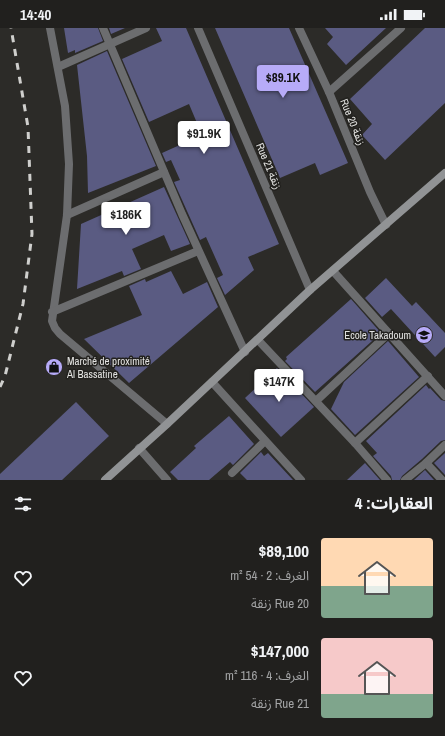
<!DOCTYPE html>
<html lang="ar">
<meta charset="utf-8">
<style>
:root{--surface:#21201e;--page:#292827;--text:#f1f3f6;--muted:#a2a3a4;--accent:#b7abf8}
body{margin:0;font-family:"Archivo Narrow","Noto Sans Arabic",sans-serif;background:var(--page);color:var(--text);direction:rtl;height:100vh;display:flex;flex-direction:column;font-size:15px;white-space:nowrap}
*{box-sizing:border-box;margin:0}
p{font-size:13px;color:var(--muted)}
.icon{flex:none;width:22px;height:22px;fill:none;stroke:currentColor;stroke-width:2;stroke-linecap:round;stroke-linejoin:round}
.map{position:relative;height:452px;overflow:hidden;direction:ltr}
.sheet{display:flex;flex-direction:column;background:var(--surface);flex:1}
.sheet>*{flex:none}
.price{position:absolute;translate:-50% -34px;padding:0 9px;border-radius:4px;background:#fff;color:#222;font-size:13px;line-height:26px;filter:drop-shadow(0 1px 2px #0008)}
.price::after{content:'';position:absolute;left:50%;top:24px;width:12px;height:9px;margin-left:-6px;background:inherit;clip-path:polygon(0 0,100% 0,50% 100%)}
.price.on{background:var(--accent);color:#111}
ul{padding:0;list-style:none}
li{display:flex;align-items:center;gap:12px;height:100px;padding:0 12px}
li span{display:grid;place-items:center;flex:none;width:112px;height:80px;border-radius:4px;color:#555}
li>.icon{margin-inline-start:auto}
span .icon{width:48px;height:48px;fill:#fffc;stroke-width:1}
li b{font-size:17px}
h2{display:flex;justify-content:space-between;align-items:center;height:48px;padding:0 12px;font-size:17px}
.status{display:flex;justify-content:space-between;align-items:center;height:28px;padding:0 20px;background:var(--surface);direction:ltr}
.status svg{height:11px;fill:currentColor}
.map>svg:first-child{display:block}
</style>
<div class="status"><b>14:40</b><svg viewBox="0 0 49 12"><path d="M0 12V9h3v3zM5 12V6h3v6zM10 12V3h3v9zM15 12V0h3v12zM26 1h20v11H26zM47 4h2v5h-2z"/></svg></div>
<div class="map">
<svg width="445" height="452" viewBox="0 0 445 452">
<rect width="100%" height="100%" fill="#2c2b28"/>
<!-- building -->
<g fill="#5a5b82">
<polygon points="64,0 98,0 103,13 75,25 75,22 68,25"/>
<polygon points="109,0 125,0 111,6"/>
<polygon points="156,0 186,0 279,216 248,229 254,242 225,267 217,250 223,247 206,209 200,212 174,154 180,152 171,132 166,134 162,125 202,107 189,76 149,94 122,31 162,13"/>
<polygon points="215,0 289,0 348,135 320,147 315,135 280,150"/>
<polygon points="325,0 386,0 346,37 327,16 333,9"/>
<polygon points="425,0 445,0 445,75 385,132 362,107 372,96 350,71"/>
<polygon points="107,23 156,138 88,165 87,128 77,37"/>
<polygon points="164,159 190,216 171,223 164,207 132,221 141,241 124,248 122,243 77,261 81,196"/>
<polygon points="171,243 183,266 207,254 218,279 129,355 84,311 142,287 129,258 145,251 146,254"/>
<polygon points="386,250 412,278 416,274 445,305 445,319 435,329 391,281 382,289 365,270"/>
<polygon points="351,271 381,305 315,364 285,333 287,331 286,329"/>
<polygon points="388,313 419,349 355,407 331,381 344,354"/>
<polygon points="277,340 314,379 281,409 245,370"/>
<polygon points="426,357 429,361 430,360 441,372 445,373 445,412 441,413 422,431 402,448 400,452 392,452 391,448 373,428 377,425 366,413"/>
<polygon points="76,374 109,408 62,452 0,452 0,446"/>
<polygon points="229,388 254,416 233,437 230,434 209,452 178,452 170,444 196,420 194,418"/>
<polygon points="261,424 264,428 268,425 293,452 247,452 240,445"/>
<polygon points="445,425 445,447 434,435"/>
<polygon points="365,435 380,452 347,452"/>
<polygon points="425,442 434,452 414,452"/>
</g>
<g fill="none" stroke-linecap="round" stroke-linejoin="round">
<!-- minor -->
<g stroke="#6c6d6f" stroke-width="8">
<polyline points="50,0 65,78 69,136 67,187 52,293 55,300 60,306 167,396"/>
<polyline points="103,0 182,186 245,324"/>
<polyline points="198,0 310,262"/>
<polyline points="299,0 329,64 370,164 386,197"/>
<polyline points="58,39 146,0"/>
<polyline points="329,64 401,0"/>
<polyline points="67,187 164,144"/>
<polyline points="333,243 445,368"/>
<polyline points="52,284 198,223"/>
<polyline points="258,312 355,415 387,452"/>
<polyline points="212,354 301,452"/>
<polyline points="316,373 389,305"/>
<polyline points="355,415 428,348"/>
<polyline points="139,420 167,452"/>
<polyline points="426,435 445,417"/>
<polyline points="232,445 265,413"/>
<polyline points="405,452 426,435 442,452"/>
</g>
<!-- secondary -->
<polyline stroke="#919395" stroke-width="8" points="105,452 167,396 310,262 445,145"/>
<!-- rail -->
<polyline stroke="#cfcfcd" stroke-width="3" stroke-dasharray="7 7" stroke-linecap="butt" points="0,359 5,348 23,276 32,206 28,99 11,0"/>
</g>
<!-- icons -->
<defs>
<g id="school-disc" transform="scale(0.9)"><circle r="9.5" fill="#b7abf8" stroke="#22211e"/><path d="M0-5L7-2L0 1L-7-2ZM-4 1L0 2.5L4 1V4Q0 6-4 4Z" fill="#111"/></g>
<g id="shop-disc" transform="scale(0.9)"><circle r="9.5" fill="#b7abf8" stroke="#22211e"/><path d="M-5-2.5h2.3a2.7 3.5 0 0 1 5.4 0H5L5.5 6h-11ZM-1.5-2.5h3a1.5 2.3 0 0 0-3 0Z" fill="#111"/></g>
</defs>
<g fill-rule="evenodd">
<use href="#school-disc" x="424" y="307"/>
<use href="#shop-disc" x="54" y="339"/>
</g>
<g text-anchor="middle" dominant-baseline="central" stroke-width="3" stroke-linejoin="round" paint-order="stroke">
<!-- street labels -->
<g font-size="11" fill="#e2e2e0" stroke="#22211e">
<text transform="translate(353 94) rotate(68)">Rue 20 زنقة</text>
<text transform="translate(269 138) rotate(67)">Rue 21 زنقة</text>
</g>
<!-- poi labels -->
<g font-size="11" fill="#e2e2e0" stroke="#22211e" text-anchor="end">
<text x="411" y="307">Ecole Takadoum</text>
<text x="67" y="333" text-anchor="start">Marché de proximité<tspan x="67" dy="13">Al Bassatine</tspan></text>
</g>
</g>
</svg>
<b class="price on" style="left:283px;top:71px">$89.1K</b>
<b class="price" style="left:204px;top:127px">$91.9K</b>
<b class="price" style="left:126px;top:208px">$186K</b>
<b class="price" style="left:279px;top:375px">$147K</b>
</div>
<section class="sheet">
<h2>العقارات: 4<svg class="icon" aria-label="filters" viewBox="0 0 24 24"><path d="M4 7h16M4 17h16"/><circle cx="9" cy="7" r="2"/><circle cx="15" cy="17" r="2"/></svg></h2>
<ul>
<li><span style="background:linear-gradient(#ffd9b3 60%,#7fa58c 0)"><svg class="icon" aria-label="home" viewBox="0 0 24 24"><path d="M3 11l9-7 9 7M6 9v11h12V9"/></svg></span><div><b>$89,100</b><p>الغرف: 2 · 54 m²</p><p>Rue 20 زنقة</p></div><svg class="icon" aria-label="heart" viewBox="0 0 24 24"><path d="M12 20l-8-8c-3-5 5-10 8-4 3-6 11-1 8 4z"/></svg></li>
<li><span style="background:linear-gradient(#f6c9c9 70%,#7fa58c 0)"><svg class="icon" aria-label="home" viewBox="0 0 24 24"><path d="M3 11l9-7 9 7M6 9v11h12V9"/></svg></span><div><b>$147,000</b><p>الغرف: 4 · 116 m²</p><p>Rue 21 زنقة</p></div><svg class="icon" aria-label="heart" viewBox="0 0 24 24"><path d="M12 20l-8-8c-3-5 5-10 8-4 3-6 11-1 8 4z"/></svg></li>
</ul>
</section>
